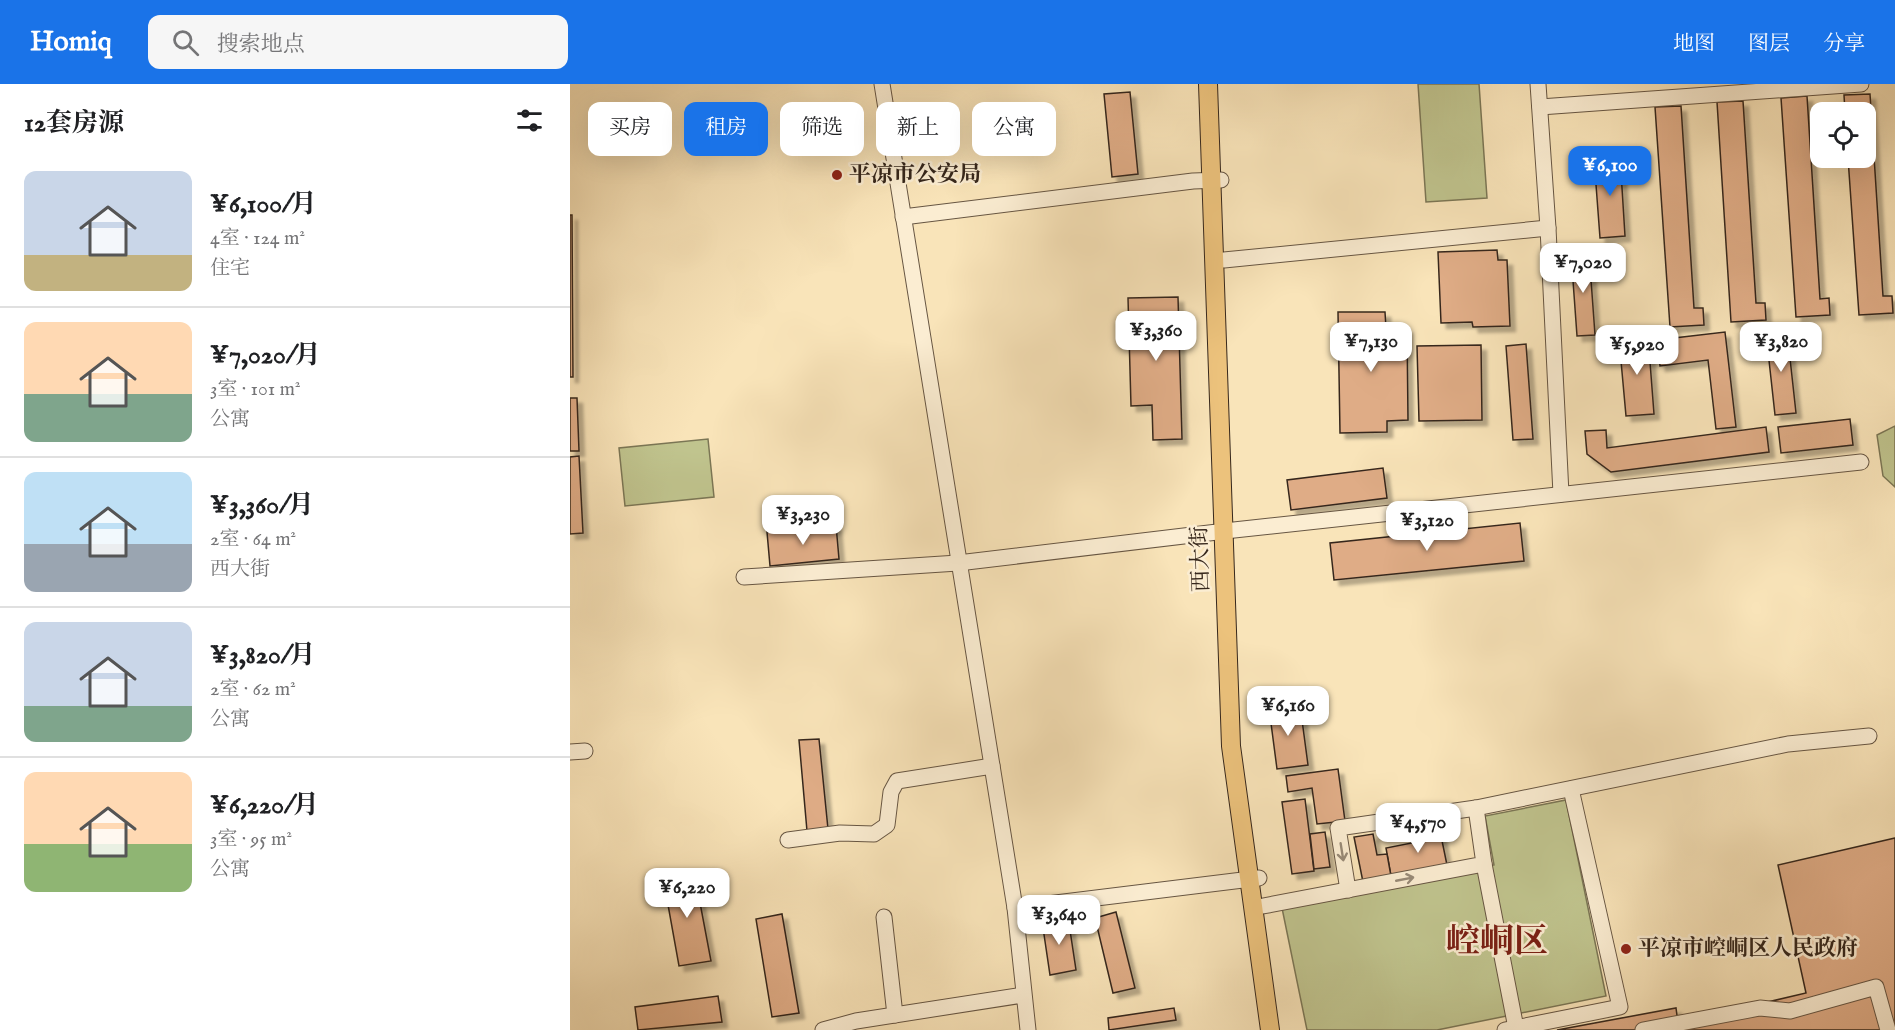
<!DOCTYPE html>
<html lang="zh">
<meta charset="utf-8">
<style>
:root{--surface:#fff;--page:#f6f6f6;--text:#202124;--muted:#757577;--line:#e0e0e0;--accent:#1a73e8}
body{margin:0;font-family:"IM FELL English","Noto Serif SC",serif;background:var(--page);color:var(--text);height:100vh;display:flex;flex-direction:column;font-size:22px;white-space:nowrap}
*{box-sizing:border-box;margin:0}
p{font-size:20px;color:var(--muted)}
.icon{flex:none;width:33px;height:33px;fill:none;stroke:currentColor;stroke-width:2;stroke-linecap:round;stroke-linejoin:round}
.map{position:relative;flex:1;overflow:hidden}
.side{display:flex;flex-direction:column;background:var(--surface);width:570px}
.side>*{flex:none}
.banner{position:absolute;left:18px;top:18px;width:570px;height:54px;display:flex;gap:12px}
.controls{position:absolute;left:1240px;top:18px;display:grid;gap:12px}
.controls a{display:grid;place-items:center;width:66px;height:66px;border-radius:12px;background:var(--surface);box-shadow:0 6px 24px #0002;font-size:30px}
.price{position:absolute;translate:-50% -51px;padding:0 14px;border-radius:12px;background:#fff;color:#222;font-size:20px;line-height:39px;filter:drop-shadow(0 2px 3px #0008)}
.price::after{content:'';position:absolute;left:50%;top:36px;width:18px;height:14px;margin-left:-9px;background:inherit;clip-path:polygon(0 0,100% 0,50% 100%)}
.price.on{background:var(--accent);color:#fff}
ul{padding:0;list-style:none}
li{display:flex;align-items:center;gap:18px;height:150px;padding:0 24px}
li+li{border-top:2px solid var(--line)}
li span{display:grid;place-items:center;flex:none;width:168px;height:120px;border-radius:12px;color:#555}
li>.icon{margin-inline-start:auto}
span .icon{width:72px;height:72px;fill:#fffc;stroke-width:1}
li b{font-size:26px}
h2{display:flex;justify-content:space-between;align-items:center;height:72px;padding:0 24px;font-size:26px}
.chip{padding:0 21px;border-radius:12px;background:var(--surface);box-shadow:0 6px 24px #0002;font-size:21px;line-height:54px}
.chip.on{background:var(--accent);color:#fff}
header{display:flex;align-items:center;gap:36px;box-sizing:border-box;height:84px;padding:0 30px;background:var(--accent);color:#fff}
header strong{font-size:28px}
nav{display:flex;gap:33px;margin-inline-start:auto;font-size:21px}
.search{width:420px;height:54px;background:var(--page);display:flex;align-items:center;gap:15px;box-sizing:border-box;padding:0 21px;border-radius:12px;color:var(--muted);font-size:22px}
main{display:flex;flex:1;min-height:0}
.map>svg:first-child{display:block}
</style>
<header>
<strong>Homiq</strong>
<div class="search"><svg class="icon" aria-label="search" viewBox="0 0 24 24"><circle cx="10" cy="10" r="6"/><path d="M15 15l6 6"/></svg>搜索地点</div>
<nav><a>地图</a><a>图层</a><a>分享</a></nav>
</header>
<main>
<section class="side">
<h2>12套房源<svg class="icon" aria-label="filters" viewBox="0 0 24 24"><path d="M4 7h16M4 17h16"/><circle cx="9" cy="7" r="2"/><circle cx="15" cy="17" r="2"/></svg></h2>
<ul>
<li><span style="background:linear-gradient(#c9d6e8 70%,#c2b280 0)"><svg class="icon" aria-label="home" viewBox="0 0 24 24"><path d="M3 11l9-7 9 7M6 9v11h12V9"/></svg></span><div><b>¥6,100/月</b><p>4室 · 124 m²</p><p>住宅</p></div></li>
<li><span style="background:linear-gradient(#ffd9b3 60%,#7fa58c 0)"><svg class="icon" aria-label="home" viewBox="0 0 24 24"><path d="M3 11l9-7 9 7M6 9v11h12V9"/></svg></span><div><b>¥7,020/月</b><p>3室 · 101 m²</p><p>公寓</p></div></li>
<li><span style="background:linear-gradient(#bfe0f5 60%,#9aa5b1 0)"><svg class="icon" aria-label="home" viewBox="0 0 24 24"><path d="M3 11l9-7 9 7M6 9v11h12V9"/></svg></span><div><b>¥3,360/月</b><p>2室 · 64 m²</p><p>西大街</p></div></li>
<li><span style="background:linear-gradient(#c9d6e8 70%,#7fa58c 0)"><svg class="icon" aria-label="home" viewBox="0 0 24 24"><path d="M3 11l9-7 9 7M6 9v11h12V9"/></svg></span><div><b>¥3,820/月</b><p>2室 · 62 m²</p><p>公寓</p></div></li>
<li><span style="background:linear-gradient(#ffd9b3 60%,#8fb573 0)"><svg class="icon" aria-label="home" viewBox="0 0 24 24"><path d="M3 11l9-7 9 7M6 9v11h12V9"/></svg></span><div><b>¥6,220/月</b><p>3室 · 95 m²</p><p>公寓</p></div></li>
</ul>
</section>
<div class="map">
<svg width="1325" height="946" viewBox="0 0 1325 946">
<defs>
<filter id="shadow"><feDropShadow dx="5.5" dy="5.5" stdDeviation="1.5" flood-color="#0004"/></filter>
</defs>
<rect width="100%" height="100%" fill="#f9e4b9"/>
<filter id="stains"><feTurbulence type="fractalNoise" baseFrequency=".00333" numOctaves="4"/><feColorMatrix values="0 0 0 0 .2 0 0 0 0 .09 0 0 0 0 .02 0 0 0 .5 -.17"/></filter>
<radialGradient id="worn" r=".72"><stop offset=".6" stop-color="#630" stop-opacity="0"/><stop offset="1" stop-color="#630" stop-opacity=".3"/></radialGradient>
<!-- green -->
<g fill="#c0c48e" stroke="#7b7655" stroke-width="1.5">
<polygon points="848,0 909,0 917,114 856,118"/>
<polygon points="1325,342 1325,403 1313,392 1307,351"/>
<polygon points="138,355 144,413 55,422 49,364"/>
<polygon points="996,716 1036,912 867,946 737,946 712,824 924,781 915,732"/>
</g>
<!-- building -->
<g fill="#dfac86" stroke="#36271c" stroke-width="1.5" filter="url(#shadow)">
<polygon points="560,8 568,90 542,93 534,10"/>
<polygon points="1300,10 1313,212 1322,212 1323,229 1289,231 1278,74 1296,74 1296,28 1275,28 1274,11"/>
<polygon points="1237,12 1250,215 1259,214 1260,231 1226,233 1211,14"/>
<polygon points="1173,17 1186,219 1195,219 1196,236 1161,238 1147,18"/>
<polygon points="1111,22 1124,224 1133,224 1134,241 1100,243 1085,23"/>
<polygon points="1050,72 1055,152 1030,154 1024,74"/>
<polygon points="0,131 2,131 3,293 0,293"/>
<polygon points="927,166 928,176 937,176 940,242 903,243 902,238 871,239 868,168"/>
<polygon points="1019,168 1025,251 1007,252 1001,169"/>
<polygon points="608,213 612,355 583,356 582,321 561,322 558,214"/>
<polygon points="768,228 815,228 816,244 837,244 838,336 817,337 817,348 770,349"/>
<polygon points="1217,247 1226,329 1205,331 1196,249"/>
<polygon points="1155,248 1166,343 1146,345 1138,276 1090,282 1087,256"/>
<polygon points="1078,252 1084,330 1056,332 1049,255"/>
<polygon points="956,260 963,355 943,356 936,262"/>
<polygon points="911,261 912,336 849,337 847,262"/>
<polygon points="0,314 7,314 9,367 0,367"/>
<polygon points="1280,335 1283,361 1211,369 1208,343"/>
<polygon points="1196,343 1199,368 1041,388 1017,370 1015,347 1036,346 1037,364"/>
<polygon points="9,372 13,449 0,450 0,373"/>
<polygon points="813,384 817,414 721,426 717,396"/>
<polygon points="950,439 954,477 764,496 760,459"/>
<polygon points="266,441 269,475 200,482 197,448"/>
<polygon points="730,621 738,681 707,685 699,624"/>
<polygon points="249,655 258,745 237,747 229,656"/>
<polygon points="768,685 775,737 747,740 742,704 718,708 716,692"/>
<polygon points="735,715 744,787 722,790 712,718"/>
<polygon points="869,742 877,781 821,792 816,764 857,756 854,745"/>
<polygon points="755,748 760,783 744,785 740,750"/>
<polygon points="803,750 807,771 817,770 821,792 793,798 784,753"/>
<polygon points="1325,754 1325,946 987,946 1106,924 1108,939 1236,909 1208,781"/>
<polygon points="124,787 141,877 109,882 93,793"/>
<polygon points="546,828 565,904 543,909 525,834"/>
<polygon points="212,830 229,929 202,933 186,835"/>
<polygon points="498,833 506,886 480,891 472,837"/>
<polygon points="148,912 152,938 68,946 65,923"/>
<polygon points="604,924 606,936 539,946 538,934"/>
</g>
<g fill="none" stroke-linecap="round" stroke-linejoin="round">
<!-- minor casing -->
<g stroke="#675643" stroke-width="17">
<g id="minor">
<polyline points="312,0 445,824 458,946"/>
<polyline points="968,0 978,144 991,410"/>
<polyline points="970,23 1291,0"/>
<polyline points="333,133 623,97 651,96"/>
<polyline points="654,176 978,144"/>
<polyline points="174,493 388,479 664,446 1291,378"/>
<polyline points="0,668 15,667"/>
<polyline points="218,756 270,749 304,750 317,741 321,708 327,697 422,682"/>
<polyline points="914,780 946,944"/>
<polyline points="778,806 768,744 906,724 1218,660 1299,652"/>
<polyline points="693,822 914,780 906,724"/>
<polyline points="445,824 689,794"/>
<polyline points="314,833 325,931"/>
<polyline points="253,946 286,937 453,911"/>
<polyline points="935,946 1050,923 1001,705"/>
<polyline points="1073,946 1190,924 1220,927 1306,903 1318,946"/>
</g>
</g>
<!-- major casing -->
<g stroke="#36271c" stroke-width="20">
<polyline id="major" points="638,0 661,662 700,946"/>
</g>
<!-- minor -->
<use href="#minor" stroke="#fbedd2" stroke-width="15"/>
<!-- major -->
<use href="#major" stroke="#ecc27c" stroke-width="18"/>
</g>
<!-- one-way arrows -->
<defs><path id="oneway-shaft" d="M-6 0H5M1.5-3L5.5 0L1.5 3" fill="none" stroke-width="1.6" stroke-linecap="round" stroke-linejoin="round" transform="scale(1.5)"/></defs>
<g stroke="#988a77">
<use href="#oneway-shaft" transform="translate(772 768) rotate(81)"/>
<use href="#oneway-shaft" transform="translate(835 795) rotate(-11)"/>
</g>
<!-- markers -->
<g fill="#8f2418" stroke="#fbedd2" stroke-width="2">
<circle cx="267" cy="91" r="6"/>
<circle cx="1056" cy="865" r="6"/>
</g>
<g text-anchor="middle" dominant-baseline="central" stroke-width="5" stroke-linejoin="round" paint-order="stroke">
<!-- poi labels -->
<g font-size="22" font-weight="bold" fill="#36271c" stroke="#fbedd2" text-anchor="start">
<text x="279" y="91">平凉市公安局</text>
<text x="1068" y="865">平凉市崆峒区人民政府</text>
</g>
<!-- street labels -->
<g font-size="22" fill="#36271c" stroke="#fbedd2">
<text transform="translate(631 475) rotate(-92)">西大街</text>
</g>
<!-- town labels -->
<g font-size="34" font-weight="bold" fill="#7a1f14" stroke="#fbedd2">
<text x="927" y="858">崆峒区</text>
</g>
</g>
<rect width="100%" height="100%" filter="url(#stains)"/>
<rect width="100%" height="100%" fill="url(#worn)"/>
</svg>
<div class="controls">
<a><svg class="icon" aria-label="locate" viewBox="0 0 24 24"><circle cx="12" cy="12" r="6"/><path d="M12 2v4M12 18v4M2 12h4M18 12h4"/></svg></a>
</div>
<b class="price on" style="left:1040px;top:113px">¥6,100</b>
<b class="price" style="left:1013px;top:210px">¥7,020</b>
<b class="price" style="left:586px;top:278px">¥3,360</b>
<b class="price" style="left:801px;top:289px">¥7,130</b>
<b class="price" style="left:1211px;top:289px">¥3,820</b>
<b class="price" style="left:1067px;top:292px">¥5,920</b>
<b class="price" style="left:233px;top:462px">¥3,230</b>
<b class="price" style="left:857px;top:468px">¥3,120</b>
<b class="price" style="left:718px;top:653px">¥6,160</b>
<b class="price" style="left:848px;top:770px">¥4,570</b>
<b class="price" style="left:117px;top:835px">¥6,220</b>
<b class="price" style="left:489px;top:862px">¥3,640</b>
<div class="banner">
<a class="chip">买房</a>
<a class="chip on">租房</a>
<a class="chip">筛选</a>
<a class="chip">新上</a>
<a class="chip">公寓</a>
</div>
</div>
</main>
